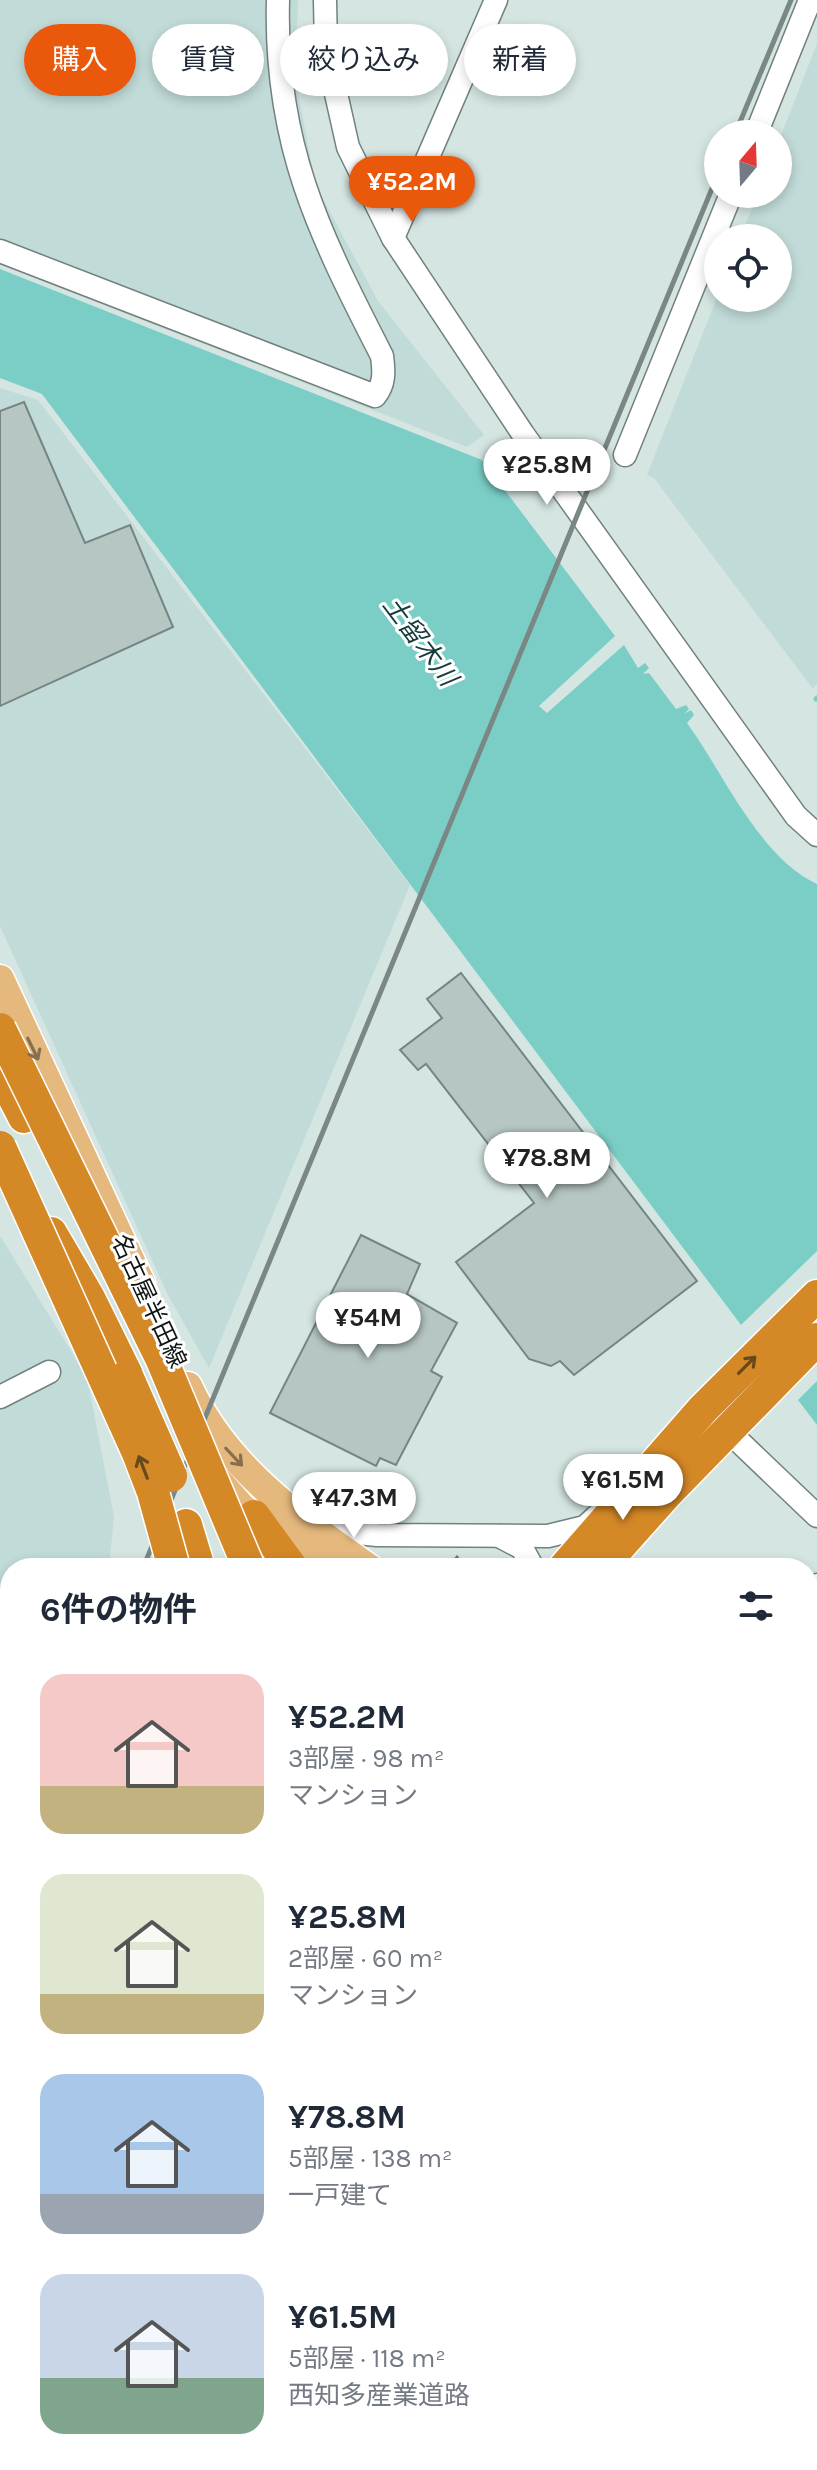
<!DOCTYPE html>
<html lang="ja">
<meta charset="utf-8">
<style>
:root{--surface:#fff;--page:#f6f6f7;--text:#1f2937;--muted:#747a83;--accent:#ea580c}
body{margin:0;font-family:Karla,"Noto Sans JP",sans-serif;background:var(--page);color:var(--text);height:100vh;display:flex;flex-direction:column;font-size:30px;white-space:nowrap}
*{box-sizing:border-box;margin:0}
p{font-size:26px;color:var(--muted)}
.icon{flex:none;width:44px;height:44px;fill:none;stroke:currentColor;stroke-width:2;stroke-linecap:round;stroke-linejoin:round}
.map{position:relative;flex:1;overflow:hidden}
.details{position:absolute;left:0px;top:1558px;width:818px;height:912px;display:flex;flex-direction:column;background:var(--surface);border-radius:32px 32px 0 0;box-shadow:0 4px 12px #0003}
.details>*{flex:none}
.banner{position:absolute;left:24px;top:24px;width:770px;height:72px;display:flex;gap:16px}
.needle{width:52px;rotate:19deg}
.buttons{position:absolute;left:704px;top:120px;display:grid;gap:16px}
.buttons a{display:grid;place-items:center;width:88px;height:88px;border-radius:50%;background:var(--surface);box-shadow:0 4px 12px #0003;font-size:40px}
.price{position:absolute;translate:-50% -68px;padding:0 18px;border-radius:28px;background:#fff;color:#222;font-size:26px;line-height:52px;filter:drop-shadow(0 2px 4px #0008)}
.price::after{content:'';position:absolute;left:50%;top:48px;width:24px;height:18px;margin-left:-12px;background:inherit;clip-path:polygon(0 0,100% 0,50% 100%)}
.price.current{background:var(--accent);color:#fff}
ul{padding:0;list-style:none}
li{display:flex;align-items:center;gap:24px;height:200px;padding:0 40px}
li span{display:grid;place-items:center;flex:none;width:224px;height:160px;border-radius:24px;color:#555}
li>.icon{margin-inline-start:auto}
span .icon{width:96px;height:96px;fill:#fffc;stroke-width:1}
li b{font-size:34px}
h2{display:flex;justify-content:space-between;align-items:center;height:96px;padding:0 40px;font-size:34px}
.pill{padding:0 28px;border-radius:36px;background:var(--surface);box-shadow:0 4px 12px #0003;font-size:28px;line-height:72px}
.pill.current{background:var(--accent);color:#fff}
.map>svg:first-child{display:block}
</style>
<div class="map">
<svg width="817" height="2470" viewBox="0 0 817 2470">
<rect width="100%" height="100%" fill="#d4e5e2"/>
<!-- built -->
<g fill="#c1dbd8">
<polygon points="0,0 298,0 295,78 316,186 378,301 484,435 467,447 0,264"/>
<polygon points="817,44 817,683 813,689 654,478 647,475 718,295 718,298 778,298 778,238 740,238 758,194 778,194 778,143"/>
<polygon points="0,388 38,400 410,885 209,1368 168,1295 0,926"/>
<polygon points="0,1236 87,1377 114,1517 109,1568 10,1568 10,1825 0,1846"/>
</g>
<!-- water -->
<g fill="#7bcec6">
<path d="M0,269L482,460L615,636L539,706L547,713L624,645L638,668L645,663L649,668L643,674L649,673L676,709L686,705L689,709L684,714L691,710L694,715L687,723C724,774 759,857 817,884V1251L741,1325L42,394L0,378Z"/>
<polygon points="817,1381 817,1425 798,1400"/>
</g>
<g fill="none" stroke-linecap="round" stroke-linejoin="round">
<!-- stream -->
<polyline stroke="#7bcec6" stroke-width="5" points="816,699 817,698"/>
</g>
<!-- building -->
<g fill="#b5c6c3" stroke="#768583" stroke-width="2">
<polygon points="24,402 85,543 130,525 173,627 0,706 0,411"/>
<polygon points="461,973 697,1281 574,1375 560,1361 551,1366 529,1359 456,1262 534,1203 426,1064 418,1070 400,1050 442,1018 427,999"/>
<polygon points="361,1235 420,1264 407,1294 457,1323 431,1371 442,1377 396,1465 380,1458 376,1466 270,1413"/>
</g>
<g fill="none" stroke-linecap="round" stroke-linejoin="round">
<!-- minor casing -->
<g stroke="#72817f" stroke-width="25">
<g id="minor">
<polyline points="325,0 326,49 348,147 393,238 523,434 796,816 817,835"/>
<polyline points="756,134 810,0"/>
<polyline points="393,238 496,0"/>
<path d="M0,251L375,396C385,384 384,371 382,356C319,233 274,144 278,0"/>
<polyline points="625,455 731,194"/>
<polyline points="0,1397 49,1372"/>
<polyline points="727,1430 817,1516"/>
<polyline points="315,1524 338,1531 377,1535 548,1536 585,1527 598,1515"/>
<polyline points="499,1536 522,1548 533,1568"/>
<polyline points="808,1592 817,1585"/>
<polyline points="808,2120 817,2129"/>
<polyline points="808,2315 817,2306"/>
<polyline points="808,2460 817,2468"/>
<polyline points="465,2470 467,2460"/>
</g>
</g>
<!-- major casing -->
<g stroke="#fff" stroke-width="31">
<g id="major">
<polyline points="0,979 141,1283"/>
<path d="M188,1386C225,1467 298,1518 369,1568"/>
<polyline points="214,1476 242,1508 328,1568"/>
</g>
</g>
<!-- highway casing -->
<g stroke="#fff" stroke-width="35">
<g id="highway">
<polyline points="0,1070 24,1117"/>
<polyline points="51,1233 89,1298 127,1375"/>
<polyline points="254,1516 292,1568"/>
<polyline points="186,1525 199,1568"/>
<polyline points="564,1568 703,1409 817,1296"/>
<polyline points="600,1568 667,1493 817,1339"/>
<polyline points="0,2161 10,2151"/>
<polyline points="0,2238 10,2224"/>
<polyline points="0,2286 10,2270"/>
<polyline points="0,2378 10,2363"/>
<polyline points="0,2428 10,2412"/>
<polyline points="358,2460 359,2470"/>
<polyline points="18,2470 25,2460"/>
<polyline points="54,2470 60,2460"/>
<polyline points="83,2470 89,2460"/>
<polyline points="295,2470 297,2460"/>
<polyline points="414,2470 415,2460"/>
</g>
</g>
<!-- path -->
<polyline stroke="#6d7876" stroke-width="3" stroke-dasharray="6 6" stroke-linecap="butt" points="447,1568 458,1556"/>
<!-- minor -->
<use href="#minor" stroke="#fff" stroke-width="22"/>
<!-- major -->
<use href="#major" stroke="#e5b87d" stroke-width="28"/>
<!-- highway -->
<use href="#highway" stroke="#d48826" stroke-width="32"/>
<!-- rail -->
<g stroke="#7b8785" stroke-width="5">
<polyline points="735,134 791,0"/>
<polyline points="143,1568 718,174"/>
<polyline points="0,1910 10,1886"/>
</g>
<!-- highway-bridge casing -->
<g stroke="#fff" stroke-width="35" stroke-linecap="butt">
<g id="highway-bridge">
<polyline points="0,1029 162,1360 249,1568"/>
<polyline points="0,1147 138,1453 153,1492 174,1568"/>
<polyline points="127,1376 171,1476"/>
</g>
</g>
<!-- highway-bridge -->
<use href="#highway-bridge" stroke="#d48826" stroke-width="32"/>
</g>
<!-- one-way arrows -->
<defs><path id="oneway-shaft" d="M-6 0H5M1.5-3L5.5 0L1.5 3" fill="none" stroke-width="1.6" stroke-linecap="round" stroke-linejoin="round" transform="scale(2)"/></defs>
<g stroke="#856f4e">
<use href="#oneway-shaft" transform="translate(33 1049) rotate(64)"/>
<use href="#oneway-shaft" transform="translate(234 1457) rotate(47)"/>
</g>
<g stroke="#68491d">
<use href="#oneway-shaft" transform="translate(747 1365) rotate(-45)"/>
<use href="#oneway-shaft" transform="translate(143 1467) rotate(-111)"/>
</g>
<g text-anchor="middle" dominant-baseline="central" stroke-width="6" stroke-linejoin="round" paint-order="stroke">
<!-- street labels -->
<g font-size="24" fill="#101615" stroke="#fff">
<text transform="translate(149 1301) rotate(65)">名古屋半田線</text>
</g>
<!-- water labels -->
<g font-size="26" font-style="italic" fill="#153c39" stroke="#fff">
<text transform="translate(420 641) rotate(53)">土留木川</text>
</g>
</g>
</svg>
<div class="buttons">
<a><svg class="needle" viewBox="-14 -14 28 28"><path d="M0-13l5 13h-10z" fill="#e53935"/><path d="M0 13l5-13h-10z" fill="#747a83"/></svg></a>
<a><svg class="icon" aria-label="locate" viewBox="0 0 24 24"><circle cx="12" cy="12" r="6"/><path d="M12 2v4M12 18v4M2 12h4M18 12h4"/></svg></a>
</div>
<b class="price current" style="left:412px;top:224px">¥52.2M</b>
<b class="price" style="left:547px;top:507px">¥25.8M</b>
<b class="price" style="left:547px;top:1200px">¥78.8M</b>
<b class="price" style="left:368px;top:1360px">¥54M</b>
<b class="price" style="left:623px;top:1522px">¥61.5M</b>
<b class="price" style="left:354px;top:1540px">¥47.3M</b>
<div class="banner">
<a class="pill current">購入</a>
<a class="pill">賃貸</a>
<a class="pill">絞り込み</a>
<a class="pill">新着</a>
</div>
<section class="details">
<h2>6件の物件<svg class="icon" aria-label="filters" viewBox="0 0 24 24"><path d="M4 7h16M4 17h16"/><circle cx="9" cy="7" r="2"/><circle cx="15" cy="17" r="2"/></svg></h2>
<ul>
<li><span style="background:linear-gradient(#f6c9c9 70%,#c2b280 0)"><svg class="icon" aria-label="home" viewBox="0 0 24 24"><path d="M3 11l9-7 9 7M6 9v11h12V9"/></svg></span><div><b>¥52.2M</b><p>3部屋 · 98 m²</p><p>マンション</p></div></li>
<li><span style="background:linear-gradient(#dfe7d0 75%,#c2b280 0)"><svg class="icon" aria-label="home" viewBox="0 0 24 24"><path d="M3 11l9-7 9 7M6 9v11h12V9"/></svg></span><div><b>¥25.8M</b><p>2部屋 · 60 m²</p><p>マンション</p></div></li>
<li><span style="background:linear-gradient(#a9c7e8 75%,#9aa5b1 0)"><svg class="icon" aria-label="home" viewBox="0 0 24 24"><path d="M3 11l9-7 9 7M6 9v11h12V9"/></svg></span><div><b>¥78.8M</b><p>5部屋 · 138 m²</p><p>一戸建て</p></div></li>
<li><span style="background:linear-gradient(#c9d6e8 65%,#7fa58c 0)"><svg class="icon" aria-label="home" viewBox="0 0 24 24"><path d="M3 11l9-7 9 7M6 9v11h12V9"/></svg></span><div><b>¥61.5M</b><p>5部屋 · 118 m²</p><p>西知多産業道路</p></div></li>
</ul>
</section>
</div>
